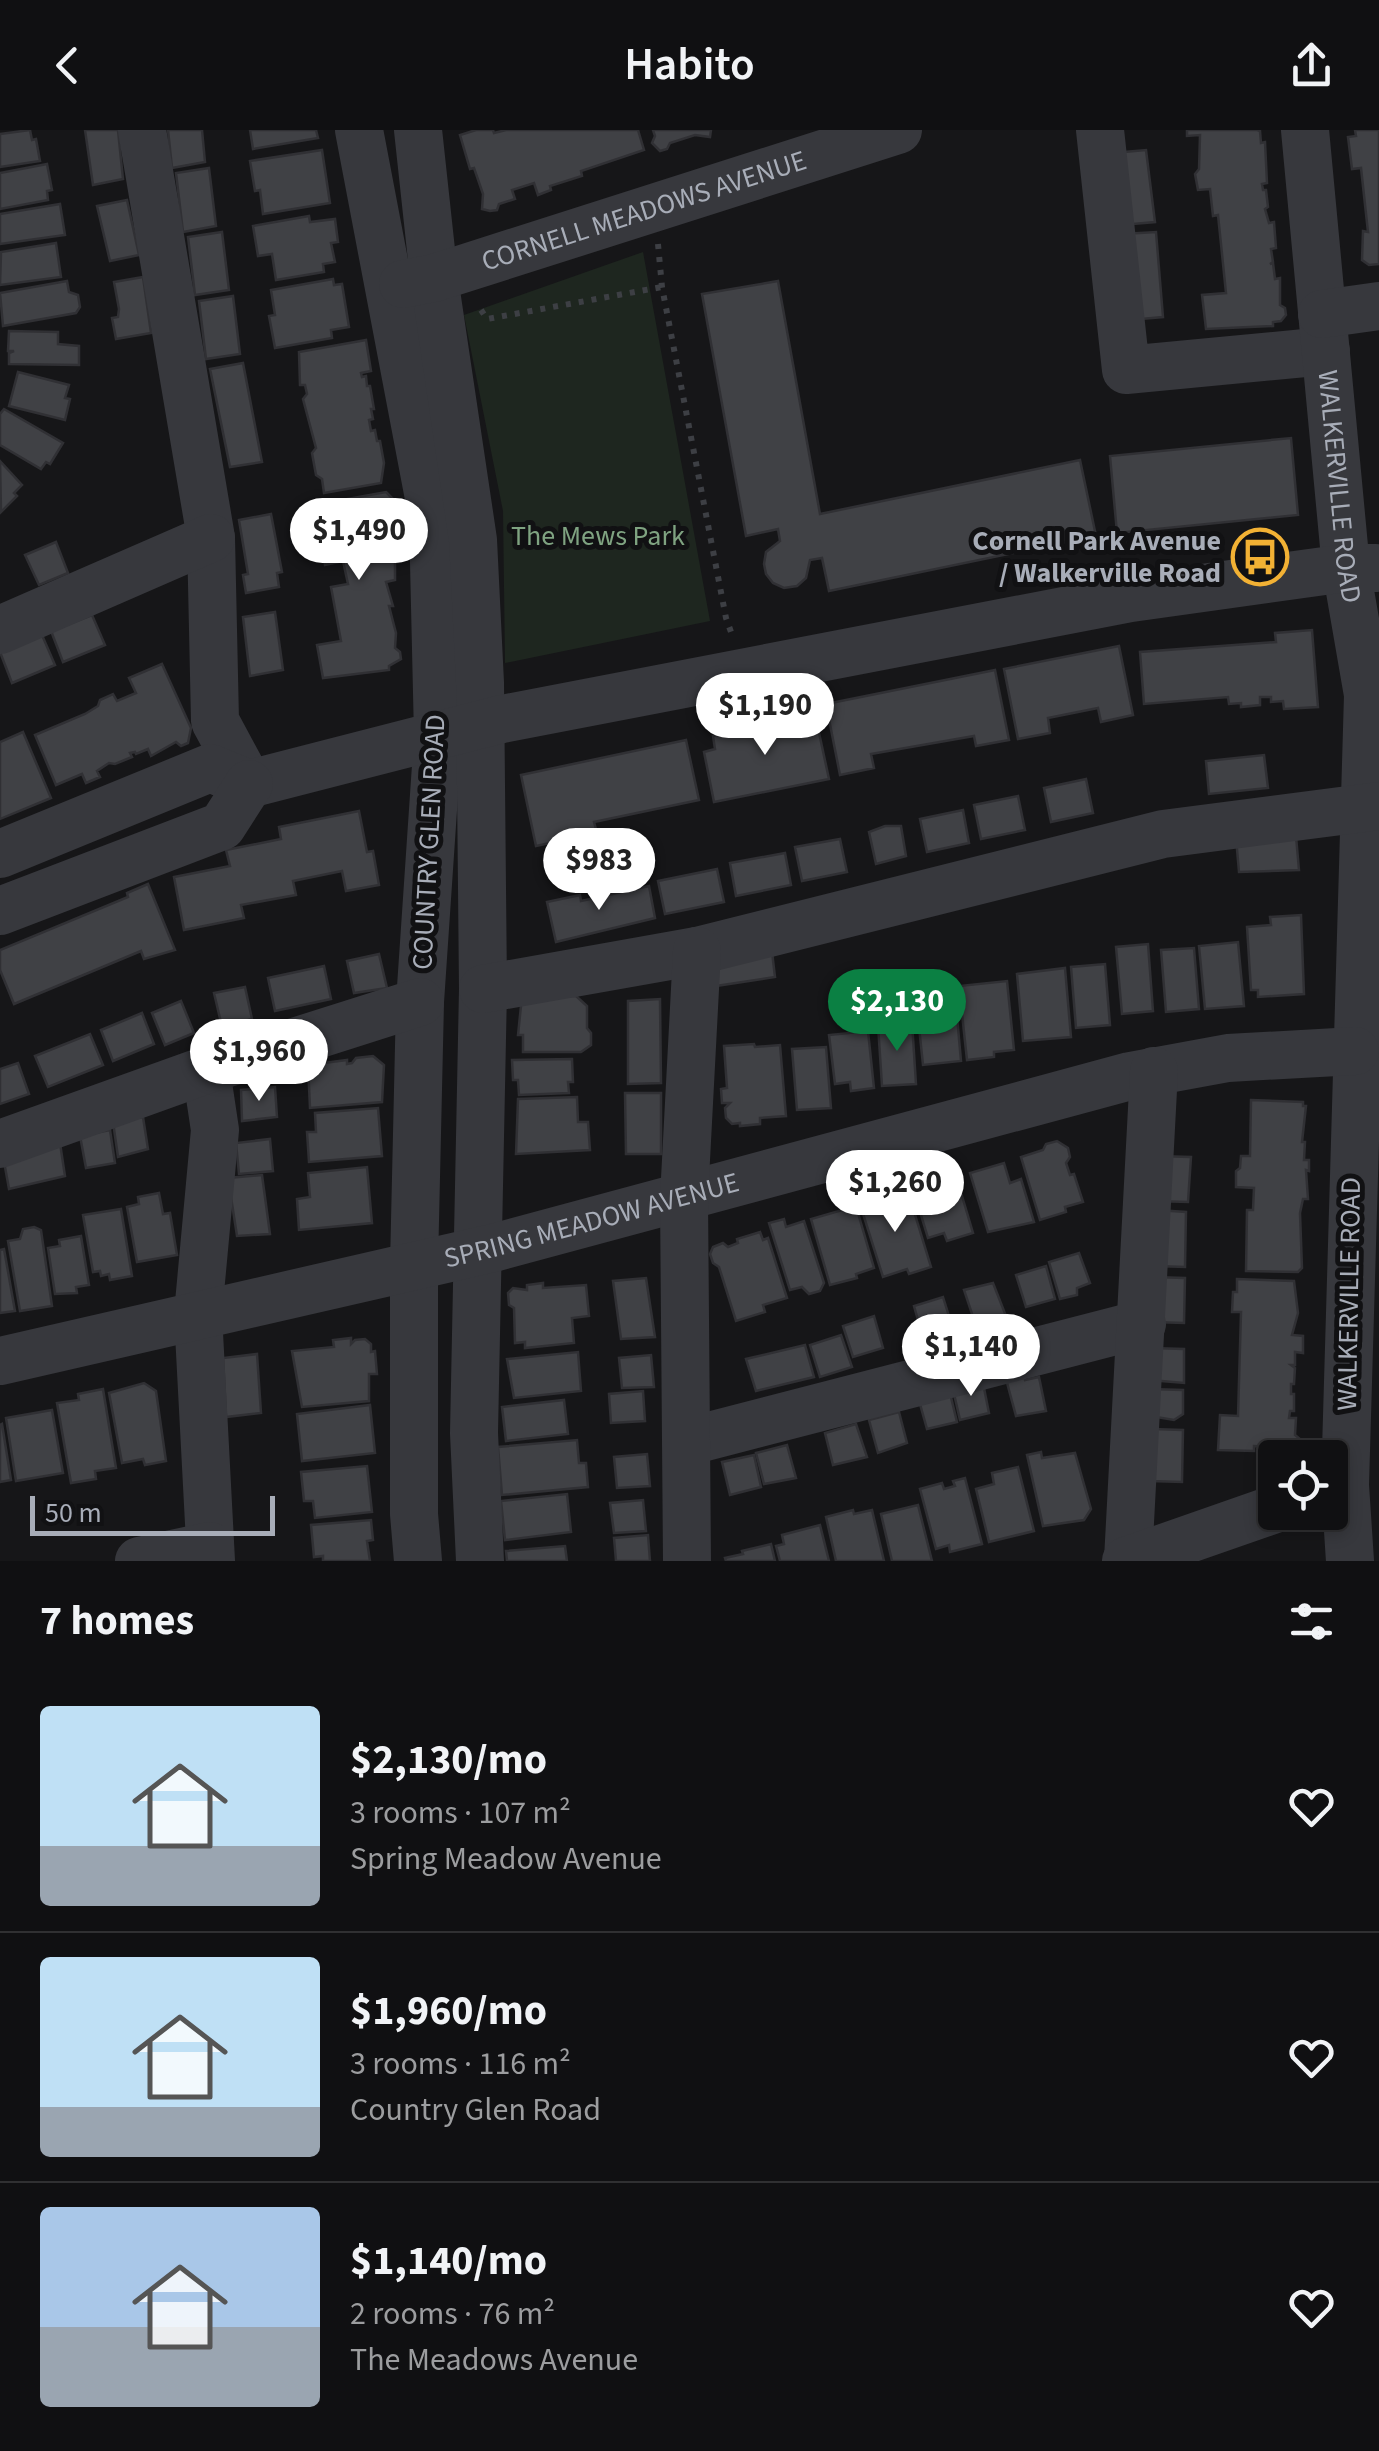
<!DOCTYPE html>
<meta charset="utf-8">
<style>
:root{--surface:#101012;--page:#1e1e20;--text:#f1f3f6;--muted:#9c9d9f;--line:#303032;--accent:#0b8043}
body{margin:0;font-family:"Source Sans 3",sans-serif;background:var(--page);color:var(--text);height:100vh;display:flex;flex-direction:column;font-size:38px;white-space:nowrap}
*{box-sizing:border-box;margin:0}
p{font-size:32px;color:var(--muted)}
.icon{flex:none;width:55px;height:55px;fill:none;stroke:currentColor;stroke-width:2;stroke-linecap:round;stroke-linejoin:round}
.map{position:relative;height:1431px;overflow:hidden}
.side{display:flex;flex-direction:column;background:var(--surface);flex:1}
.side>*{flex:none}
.tools{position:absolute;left:1258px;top:1310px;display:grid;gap:20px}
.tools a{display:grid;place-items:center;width:90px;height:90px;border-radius:10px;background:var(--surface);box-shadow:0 5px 15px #0003,0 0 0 2px var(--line);font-size:50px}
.scale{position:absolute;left:30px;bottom:25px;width:245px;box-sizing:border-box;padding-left:10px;border:5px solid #a8adb8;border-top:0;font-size:28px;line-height:35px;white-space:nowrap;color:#a8adb8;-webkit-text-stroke:8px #111113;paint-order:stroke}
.price{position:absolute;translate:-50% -85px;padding:0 22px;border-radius:35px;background:#fff;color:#222;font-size:32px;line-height:65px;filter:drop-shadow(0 2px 5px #0008)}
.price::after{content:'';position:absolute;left:50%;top:60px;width:30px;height:22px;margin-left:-15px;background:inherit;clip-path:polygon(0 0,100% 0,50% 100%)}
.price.current{background:var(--accent);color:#fff}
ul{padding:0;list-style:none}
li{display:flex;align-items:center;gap:30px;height:250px;padding:0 40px}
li+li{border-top:2px solid var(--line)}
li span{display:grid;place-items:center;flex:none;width:280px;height:200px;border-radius:10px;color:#555}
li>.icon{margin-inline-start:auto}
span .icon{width:120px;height:120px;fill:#fffc;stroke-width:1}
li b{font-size:42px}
h2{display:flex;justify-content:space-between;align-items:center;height:120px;padding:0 40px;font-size:42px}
header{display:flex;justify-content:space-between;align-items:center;height:130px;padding:0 40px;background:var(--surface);font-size:45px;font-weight:600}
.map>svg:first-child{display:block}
</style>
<header><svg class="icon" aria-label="back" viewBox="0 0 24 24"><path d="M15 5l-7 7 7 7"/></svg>Habito<svg class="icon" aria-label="share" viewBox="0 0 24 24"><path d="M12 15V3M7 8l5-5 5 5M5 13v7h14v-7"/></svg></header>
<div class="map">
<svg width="1379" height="1431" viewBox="0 0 1379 1431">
<rect width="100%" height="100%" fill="#161618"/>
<!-- park -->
<polygon fill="#1e261f" points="643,122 710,491 505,533 503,381 464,185"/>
<!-- building -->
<g fill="#404145" stroke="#303034" stroke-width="2.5">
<polygon points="30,0 32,10 36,9 40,31 0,37 0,4"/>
<polygon points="85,0 118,0 123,49 93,55"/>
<polygon points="168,0 202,0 205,32 172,38"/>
<polygon points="250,0 316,0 318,8 253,19"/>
<polygon points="476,0 493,0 494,3 506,0 638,0 644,20 581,41 582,46 550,56 551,60 538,65 534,53 512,60 515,69 499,74 497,80 490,81 482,79 483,64 474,38 470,39 460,5"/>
<polygon points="653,0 711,0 710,7 695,5 670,13 667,19 660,21 652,13 655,6"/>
<polygon points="1187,0 1257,0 1260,1 1261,13 1265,12 1267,53 1262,54 1263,60 1266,60 1268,77 1265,79 1269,93 1274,92 1276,118 1271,119 1273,132 1270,134 1273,133 1275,149 1280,148 1280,175 1285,178 1286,185 1281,191 1273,192 1273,196 1206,199 1202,165 1226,163 1218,85 1213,86 1210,59 1198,60 1195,44 1199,39 1200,5 1187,6"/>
<polygon points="1355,0 1379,0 1379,134 1369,135 1362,130 1363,101 1368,102 1361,38 1352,39 1348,7 1356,6"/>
<polygon points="322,20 330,73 263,84 260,60 255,61 250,31"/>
<polygon points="1146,20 1155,92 1122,95 1113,23"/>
<polygon points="47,34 52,60 47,61 48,70 0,79 0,43"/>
<polygon points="209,38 216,96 183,102 176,43"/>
<polygon points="127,70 139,125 110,131 97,76"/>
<polygon points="60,74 65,105 0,114 0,84"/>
<polygon points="309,86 310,92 335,89 338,112 331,113 335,132 323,134 324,142 276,150 272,124 258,126 253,96"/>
<polygon points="222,102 229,160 195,165 188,107"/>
<polygon points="1156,102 1163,187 1130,190 1123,104"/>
<polygon points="56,113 61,147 0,155 1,122"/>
<polygon points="143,147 151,203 116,209 112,188 118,187 119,179 114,152"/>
<polygon points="333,149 334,155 342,154 349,197 331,200 332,208 275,218 269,186 275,185 271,160"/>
<polygon points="67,151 69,162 78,165 80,177 76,183 3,196 0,163"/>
<polygon points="778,151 820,384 1080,330 1096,406 829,461 822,428 810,430 806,448 797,456 784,458 773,453 766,444 764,434 766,422 780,411 778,399 746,406 702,164"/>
<polygon points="233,166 240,224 206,229 199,171"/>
<polygon points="9,201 58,202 58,214 79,216 79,235 9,234 9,223 14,221 8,221"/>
<polygon points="366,210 371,241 361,243 362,247 366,246 367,256 370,256 374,279 371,279 373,289 369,290 371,301 375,300 377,311 380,311 384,333 381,353 324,363 322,349 316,345 312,323 316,318 303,269 307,264 305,255 300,255 299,222"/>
<polygon points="243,233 262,332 230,337 210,239"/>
<polygon points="18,242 69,255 65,268 70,269 65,290 9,276"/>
<polygon points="4,279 63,313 50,334 46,332 41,339 0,315 0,284"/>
<polygon points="1291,308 1298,385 1117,403 1110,326"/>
<polygon points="0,331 22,355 14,363 17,366 1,382"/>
<polygon points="386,362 393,369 391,383 394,404 391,404 398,432 395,432 395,450 386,452 393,476 389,476 396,503 395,518 400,522 401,529 389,536 389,540 323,548 317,515 341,511 331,457 348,454 343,431 325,435 321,410 315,411 308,376"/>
<polygon points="271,384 282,442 277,443 279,457 246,463 243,445 248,444 239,390"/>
<polygon points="56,412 68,443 39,455 25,425"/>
<polygon points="275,482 283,540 250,546 243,487"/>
<polygon points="92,485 105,515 63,532 51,501"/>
<polygon points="1312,500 1318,577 1284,579 1283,571 1271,572 1271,567 1260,567 1260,575 1241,577 1241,573 1229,574 1228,567 1144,574 1140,522 1276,512 1275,503"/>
<polygon points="42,505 55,535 12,553 0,522"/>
<polygon points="1119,516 1133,585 1101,592 1098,578 1048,588 1050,603 1018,609 1004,539"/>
<polygon points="162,534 191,598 188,613 181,616 176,612 151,626 148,619 136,624 135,622 130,623 132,627 115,634 109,633 97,641 100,647 86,653 82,644 56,655 35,605 85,584 98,576 100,570 113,564 117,571 136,563 129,548"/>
<polygon points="995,540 1009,610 976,616 974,606 871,624 874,638 840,645 826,574"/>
<polygon points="773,586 775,593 806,587 809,600 818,598 829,649 714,672 704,622 715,619 713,606 744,600 742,592"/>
<polygon points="23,602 51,668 0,689 0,612"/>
<polygon points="686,610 699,670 594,692 597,703 536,716 521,645"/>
<polygon points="1264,625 1268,658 1209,664 1206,631"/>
<polygon points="1086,649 1093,683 1051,692 1044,658"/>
<polygon points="1018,666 1025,700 981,709 974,675"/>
<polygon points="963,680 969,713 927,722 920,689"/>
<polygon points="359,681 367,722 373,721 379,755 346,761 342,741 293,751 296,765 241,775 244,788 184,800 174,747 230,736 226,720 281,709 279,697"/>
<polygon points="885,696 901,696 906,726 876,734 869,702"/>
<polygon points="1296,706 1299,740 1239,742 1236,708"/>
<polygon points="840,709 847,742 802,751 795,717"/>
<polygon points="785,723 791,755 736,766 730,733"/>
<polygon points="717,739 724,772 665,784 658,751"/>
<polygon points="148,754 175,820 144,829 141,821 14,874 0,840 0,820 128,767 127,763"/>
<polygon points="649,756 655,788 556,812 547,772 580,765 581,771"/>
<polygon points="1301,785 1304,864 1258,867 1258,860 1251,860 1247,797 1271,795 1270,787"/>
<polygon points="1238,812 1244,876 1205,879 1199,816"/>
<polygon points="771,813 775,847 716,856 713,821"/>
<polygon points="1148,814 1153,881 1122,884 1116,817"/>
<polygon points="1194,818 1199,879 1166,882 1161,820"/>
<polygon points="379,824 387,858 354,863 347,831"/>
<polygon points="1105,834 1110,895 1076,898 1071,837"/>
<polygon points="324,836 331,869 275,881 268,848"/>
<polygon points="1065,838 1071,907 1023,911 1017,844"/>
<polygon points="1007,851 1014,920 994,922 994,927 967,930 959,856"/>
<polygon points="245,857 252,889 222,897 214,863"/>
<polygon points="522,866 576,866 587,876 587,898 591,903 591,915 581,922 523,922 523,905 518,905"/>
<polygon points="660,869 661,953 628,954 628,871"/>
<polygon points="181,871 194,903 165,915 152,883"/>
<polygon points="956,875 961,931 923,935 917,878"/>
<polygon points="142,883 154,914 113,931 101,900"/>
<polygon points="912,892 916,954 882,956 878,895"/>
<polygon points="868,901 874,958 851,961 850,952 835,954 829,905"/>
<polygon points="90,904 103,935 48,957 35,926"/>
<polygon points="754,914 755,917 780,915 786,986 760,988 760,994 740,996 740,993 732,994 726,988 725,978 730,973 722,973 721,959 727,958 724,916"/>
<polygon points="826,917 831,978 797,980 792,919"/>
<polygon points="373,926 384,935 382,972 310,978 308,935 347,930 347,934 352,933 356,928"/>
<polygon points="572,929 573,952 568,952 569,963 519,965 518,950 513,950 512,930"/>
<polygon points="18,933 29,964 0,974 0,939"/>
<polygon points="275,957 277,987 242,991 241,960"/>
<polygon points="625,963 661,963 661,1024 626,1024"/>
<polygon points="577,967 578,992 588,992 590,1020 516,1024 518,969"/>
<polygon points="1251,970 1303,972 1303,976 1306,976 1302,1012 1305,1012 1304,1030 1309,1030 1309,1041 1306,1040 1308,1069 1303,1069 1300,1083 1302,1138 1298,1142 1246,1141 1247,1080 1253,1080 1254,1058 1236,1057 1236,1041 1240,1038 1241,1026 1250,1026"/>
<polygon points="378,978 382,1026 309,1032 307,1002 316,1002 315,983"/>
<polygon points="143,987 148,1019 118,1027 113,992"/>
<polygon points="110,1000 115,1033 86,1038 80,1006"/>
<polygon points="270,1009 273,1041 239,1044 236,1013"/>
<polygon points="1057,1011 1068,1018 1070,1027 1066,1033 1070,1045 1074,1044 1083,1072 1065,1077 1066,1082 1040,1090 1021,1027 1043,1020 1046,1014"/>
<polygon points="60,1013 65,1046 9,1059 3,1026"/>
<polygon points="1157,1026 1191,1027 1188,1072 1155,1071"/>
<polygon points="1004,1033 1010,1053 1021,1049 1034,1092 988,1102 970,1043"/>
<polygon points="367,1037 372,1093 299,1100 297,1069 310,1067 308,1043"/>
<polygon points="954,1039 973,1103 947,1111 944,1103 928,1108 911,1052"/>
<polygon points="262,1045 270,1104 237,1106 228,1048"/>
<polygon points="159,1063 163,1084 170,1083 177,1125 137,1132 127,1077 139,1074 138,1067"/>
<polygon points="883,1063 886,1072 909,1065 931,1137 909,1144 907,1139 883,1147 859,1071"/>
<polygon points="856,1076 874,1138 856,1144 857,1148 830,1155 811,1089"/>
<polygon points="121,1079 132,1146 110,1150 109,1144 101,1146 100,1141 93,1142 83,1085"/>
<polygon points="1157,1080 1186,1082 1185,1137 1155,1136"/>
<polygon points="784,1089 786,1097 804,1091 824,1153 820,1161 809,1164 802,1157 790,1160 769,1093"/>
<polygon points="34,1097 41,1100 52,1176 20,1181 8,1111 20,1109 23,1099"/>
<polygon points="760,1102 763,1110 768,1108 787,1168 763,1175 765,1182 736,1191 719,1137 713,1133 710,1124 713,1117 723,1113 728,1117 738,1113 737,1109"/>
<polygon points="81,1106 89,1155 76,1157 77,1163 55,1164 48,1118 60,1116 59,1110"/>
<polygon points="4,1119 15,1181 0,1183 0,1120"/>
<polygon points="1079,1123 1090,1153 1077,1158 1077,1165 1060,1169 1049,1132"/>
<polygon points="1046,1136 1055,1169 1026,1177 1016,1145"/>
<polygon points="1153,1147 1185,1148 1184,1193 1152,1192"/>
<polygon points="646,1148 655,1207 621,1209 613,1151"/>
<polygon points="1237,1149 1294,1151 1298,1183 1292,1205 1303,1206 1303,1223 1295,1222 1295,1235 1291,1235 1295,1238 1294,1254 1291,1254 1291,1264 1294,1264 1294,1281 1290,1281 1289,1288 1296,1288 1295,1305 1300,1309 1300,1318 1294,1323 1286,1323 1282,1317 1254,1316 1254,1321 1218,1320 1220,1285 1238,1286 1241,1182 1232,1182 1233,1162 1237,1162"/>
<polygon points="543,1153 543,1158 586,1155 589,1186 572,1188 574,1213 525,1218 525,1212 515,1213 514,1178 509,1175 508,1163 513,1158 527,1160 527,1155"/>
<polygon points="993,1153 1006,1186 975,1193 964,1160"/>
<polygon points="943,1167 953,1199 923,1208 914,1176"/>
<polygon points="874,1186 883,1218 853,1227 843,1196"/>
<polygon points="841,1205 852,1237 820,1247 810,1215"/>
<polygon points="351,1208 351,1214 355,1210 365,1209 371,1214 371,1222 375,1221 377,1244 369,1244 369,1271 302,1277 292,1221 334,1217 333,1210"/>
<polygon points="805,1215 814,1247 756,1261 746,1229"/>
<polygon points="1151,1218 1184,1219 1184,1253 1150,1250"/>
<polygon points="578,1222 581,1261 514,1268 507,1229"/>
<polygon points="257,1224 261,1283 226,1287 223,1228"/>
<polygon points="651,1225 654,1257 622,1258 619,1228"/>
<polygon points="1024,1246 1025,1250 1039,1247 1046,1281 1016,1286 1006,1249"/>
<polygon points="982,1248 989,1283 960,1290 952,1255"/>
<polygon points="144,1253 156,1261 166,1331 145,1335 143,1329 122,1333 109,1263"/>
<polygon points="103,1259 116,1338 95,1341 96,1349 71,1353 57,1273 79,1270 78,1264"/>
<polygon points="949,1259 957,1292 927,1299 918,1267"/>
<polygon points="1149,1259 1183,1260 1183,1284 1174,1290 1150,1286"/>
<polygon points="643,1261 645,1291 611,1293 609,1264"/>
<polygon points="564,1270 568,1304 506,1311 502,1277"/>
<polygon points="370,1275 375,1323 302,1331 297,1284"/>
<polygon points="52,1280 63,1343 16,1351 6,1288"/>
<polygon points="899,1282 907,1313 878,1323 869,1290"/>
<polygon points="2,1294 11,1350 0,1352 0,1295"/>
<polygon points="856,1294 867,1327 833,1335 825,1303"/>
<polygon points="1152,1299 1183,1300 1182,1352 1151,1351"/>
<polygon points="577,1310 579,1333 586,1333 588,1357 502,1365 498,1317"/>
<polygon points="787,1315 796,1348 764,1354 756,1323"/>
<polygon points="1041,1322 1042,1328 1075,1323 1091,1379 1084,1390 1043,1396 1027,1325"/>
<polygon points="647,1324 650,1356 617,1358 614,1327"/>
<polygon points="754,1325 761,1357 730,1365 722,1332"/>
<polygon points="367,1336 372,1382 315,1388 313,1371 304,1371 301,1342"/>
<polygon points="1018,1337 1034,1401 989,1412 976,1359 994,1354 992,1343"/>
<polygon points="965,1348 982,1414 950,1422 949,1415 936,1419 920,1359 942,1353 944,1359 955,1356 953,1351"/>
<polygon points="567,1364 571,1402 505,1410 501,1371"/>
<polygon points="643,1370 646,1401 614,1403 610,1373"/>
<polygon points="918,1375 932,1431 892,1431 881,1384"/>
<polygon points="853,1380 854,1384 872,1380 884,1431 836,1431 826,1387"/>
<polygon points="371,1390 373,1410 367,1411 370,1431 323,1431 323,1426 314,1427 311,1395"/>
<polygon points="820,1395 829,1431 780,1431 776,1416 784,1414 782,1405"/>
<polygon points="648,1405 650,1431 616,1431 614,1408"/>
<polygon points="771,1414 775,1431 726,1431 725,1428 743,1424 742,1421"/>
<polygon points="565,1416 567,1431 507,1431 506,1421"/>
</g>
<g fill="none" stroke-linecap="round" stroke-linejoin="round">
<!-- path -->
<g stroke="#3d3f44" stroke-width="6" stroke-dasharray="5 8" stroke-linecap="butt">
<polyline points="658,114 662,157 726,488 731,502"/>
<polyline points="481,180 487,189 662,157"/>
</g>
<!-- minor -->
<g stroke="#37383d" stroke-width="48">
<polyline points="142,0 211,408 215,591 249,654"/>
<polyline points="359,0 433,389 438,606 420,872 414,1135 414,1384 418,1431"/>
<polyline points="418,0 434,148 473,410 480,553 483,859 474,1303 480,1431"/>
<polyline points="1100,0 1126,240 1326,221"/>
<path id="s1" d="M1305,0L1346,438L1368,565L1345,1355L1350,1431"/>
<path id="s2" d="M403,154L434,148L898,0"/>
<polyline points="1322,184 1379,176"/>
<polyline points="0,500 211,408"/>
<polyline points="0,724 210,638 249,654 502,589 1131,468 1346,438 1376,438"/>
<polyline points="0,781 222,696 249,654"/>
<polyline points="483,859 697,821 1163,704 1379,676"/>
<polyline points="206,940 215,1000 198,1184 211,1431"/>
<polyline points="0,1014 206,940 420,872"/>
<path id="s3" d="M0,1231L493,1118L1130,946L1228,928L1355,921"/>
<polyline points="686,1312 1142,1194"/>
<polyline points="1128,1430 1154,941"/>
<polyline points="139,1431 210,1416"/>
<polyline points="687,1431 684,1068 697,821"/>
<polyline points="1126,1431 1275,1379"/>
</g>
</g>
<!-- icons -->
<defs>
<g id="bus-ring" transform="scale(2.875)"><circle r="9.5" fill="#111113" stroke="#f2b134" stroke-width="1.5"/><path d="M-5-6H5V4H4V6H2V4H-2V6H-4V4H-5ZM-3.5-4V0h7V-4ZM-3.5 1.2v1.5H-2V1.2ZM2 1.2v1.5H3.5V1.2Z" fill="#f2b134"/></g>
</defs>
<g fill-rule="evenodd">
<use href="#bus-ring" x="1260" y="427"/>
</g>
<g text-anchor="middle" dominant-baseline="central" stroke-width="10" stroke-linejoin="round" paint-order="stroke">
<!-- street labels -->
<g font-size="28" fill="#a8adb8" stroke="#111113">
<text stroke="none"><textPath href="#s2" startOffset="252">CORNELL MEADOWS AVENUE</textPath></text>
<text stroke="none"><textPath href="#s1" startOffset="358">WALKERVILLE ROAD</textPath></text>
<text transform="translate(429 712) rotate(-87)">COUNTRY GLEN ROAD</text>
<text stroke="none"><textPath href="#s3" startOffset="608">SPRING MEADOW AVENUE</textPath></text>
<text transform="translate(1349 1164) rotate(-89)">WALKERVILLE ROAD</text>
</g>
<!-- park labels -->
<g font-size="28" fill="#7fa381" stroke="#111113">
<text x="598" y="406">The Mews Park</text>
</g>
<!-- poi labels -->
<g font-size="28" font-weight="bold" fill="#a8adb8" stroke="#111113" text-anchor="end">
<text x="1221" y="411">Cornell Park Avenue<tspan x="1221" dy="32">/ Walkerville Road</tspan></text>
</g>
</g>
</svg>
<div class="tools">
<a><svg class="icon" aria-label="locate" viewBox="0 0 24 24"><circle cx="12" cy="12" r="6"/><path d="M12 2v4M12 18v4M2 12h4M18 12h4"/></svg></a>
</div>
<div class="scale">50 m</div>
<b class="price" style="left:359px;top:453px">$1,490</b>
<b class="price" style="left:765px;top:628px">$1,190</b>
<b class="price" style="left:599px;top:783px">$983</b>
<b class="price current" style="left:897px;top:924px">$2,130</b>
<b class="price" style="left:259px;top:974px">$1,960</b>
<b class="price" style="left:895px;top:1105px">$1,260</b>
<b class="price" style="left:971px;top:1269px">$1,140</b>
</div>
<section class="side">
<h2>7 homes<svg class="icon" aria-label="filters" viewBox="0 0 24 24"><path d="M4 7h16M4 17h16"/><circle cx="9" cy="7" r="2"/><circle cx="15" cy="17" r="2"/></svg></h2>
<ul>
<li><span style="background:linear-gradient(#bfe0f5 70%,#9aa5b1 0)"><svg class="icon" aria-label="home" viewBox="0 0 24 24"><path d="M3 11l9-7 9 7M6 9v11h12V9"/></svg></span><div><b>$2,130/mo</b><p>3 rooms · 107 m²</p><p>Spring Meadow Avenue</p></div><svg class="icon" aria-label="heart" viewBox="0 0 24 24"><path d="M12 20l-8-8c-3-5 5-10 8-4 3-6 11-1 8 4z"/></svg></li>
<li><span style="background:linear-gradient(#bfe0f5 75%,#9aa5b1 0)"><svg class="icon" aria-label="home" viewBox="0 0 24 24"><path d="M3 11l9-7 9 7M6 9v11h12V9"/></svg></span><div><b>$1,960/mo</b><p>3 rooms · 116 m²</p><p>Country Glen Road</p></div><svg class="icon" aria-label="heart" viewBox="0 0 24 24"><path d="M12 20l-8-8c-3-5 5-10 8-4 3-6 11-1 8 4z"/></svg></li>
<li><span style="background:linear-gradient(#a9c7e8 60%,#9aa5b1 0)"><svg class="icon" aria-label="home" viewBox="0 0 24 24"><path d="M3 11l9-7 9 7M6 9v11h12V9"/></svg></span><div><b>$1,140/mo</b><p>2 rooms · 76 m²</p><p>The Meadows Avenue</p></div><svg class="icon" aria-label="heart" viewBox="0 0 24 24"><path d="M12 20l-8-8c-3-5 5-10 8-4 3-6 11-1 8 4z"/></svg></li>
</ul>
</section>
